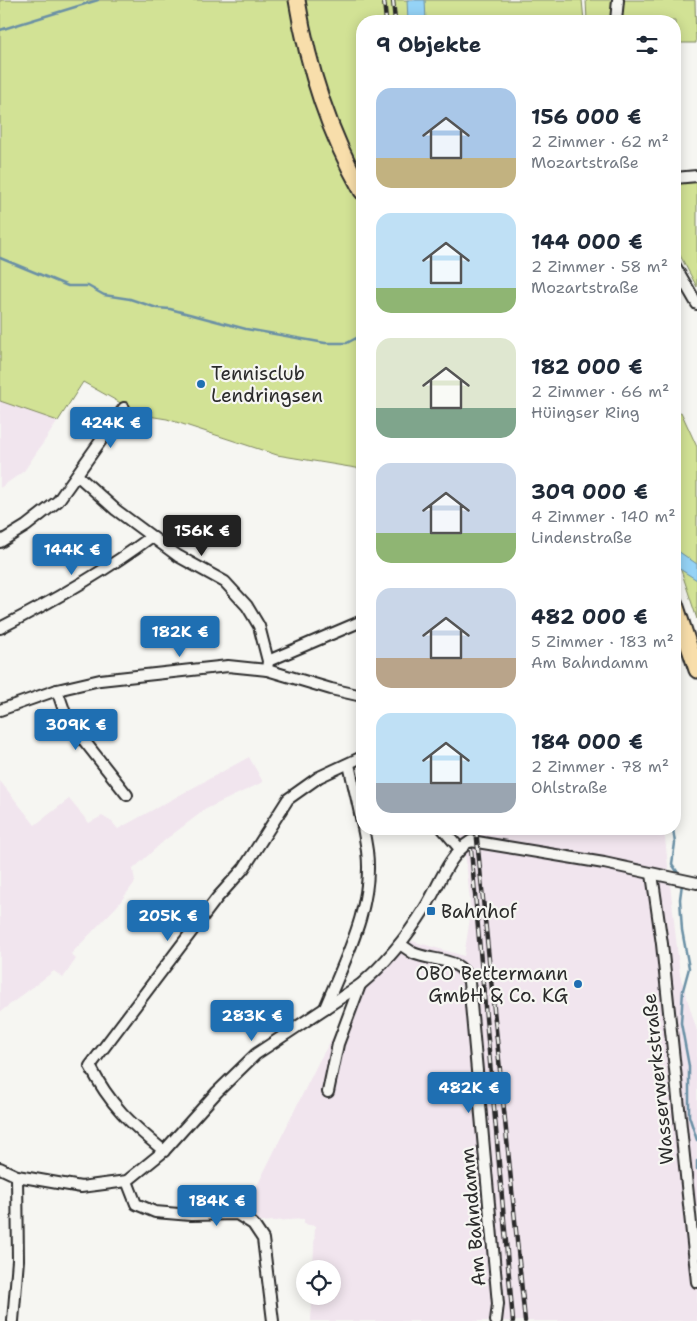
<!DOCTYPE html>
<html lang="de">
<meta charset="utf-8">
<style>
:root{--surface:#fff;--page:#f6f6f7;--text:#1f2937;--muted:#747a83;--accent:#1f6fb2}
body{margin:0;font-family:"Shantell Sans",sans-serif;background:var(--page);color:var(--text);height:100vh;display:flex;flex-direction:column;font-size:19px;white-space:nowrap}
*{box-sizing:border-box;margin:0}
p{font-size:16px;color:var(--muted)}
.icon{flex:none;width:28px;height:28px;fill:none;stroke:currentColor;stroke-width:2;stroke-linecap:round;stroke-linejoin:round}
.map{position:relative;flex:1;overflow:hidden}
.side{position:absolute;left:356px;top:15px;width:325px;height:820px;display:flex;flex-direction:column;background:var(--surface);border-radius:20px;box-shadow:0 2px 12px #0003}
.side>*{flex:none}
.buttons{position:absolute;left:296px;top:1260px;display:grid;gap:10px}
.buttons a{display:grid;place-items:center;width:45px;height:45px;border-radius:50%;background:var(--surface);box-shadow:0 2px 12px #0003;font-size:25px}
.price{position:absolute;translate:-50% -42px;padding:0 11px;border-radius:5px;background:var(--accent);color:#fff;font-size:16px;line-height:32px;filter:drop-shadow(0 1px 2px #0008)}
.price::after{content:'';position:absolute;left:50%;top:30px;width:15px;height:11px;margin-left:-8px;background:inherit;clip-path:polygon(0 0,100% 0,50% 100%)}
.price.selected{background:#222;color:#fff}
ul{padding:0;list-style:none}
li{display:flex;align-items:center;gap:15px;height:125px;padding:0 20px}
li span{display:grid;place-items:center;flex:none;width:140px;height:100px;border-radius:15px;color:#555}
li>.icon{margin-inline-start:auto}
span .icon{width:60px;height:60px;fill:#fffc;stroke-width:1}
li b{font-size:21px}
h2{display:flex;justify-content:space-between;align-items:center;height:60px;padding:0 20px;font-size:21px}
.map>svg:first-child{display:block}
</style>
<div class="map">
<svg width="697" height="1321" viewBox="0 0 697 1321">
<rect width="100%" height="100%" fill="#f6f6f2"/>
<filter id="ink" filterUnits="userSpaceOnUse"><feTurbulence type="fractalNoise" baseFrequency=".02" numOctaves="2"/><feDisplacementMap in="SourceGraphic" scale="10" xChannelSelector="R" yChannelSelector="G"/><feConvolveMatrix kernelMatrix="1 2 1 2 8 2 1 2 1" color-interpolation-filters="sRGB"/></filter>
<g filter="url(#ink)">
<!-- built -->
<g fill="#f1e5ee">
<polygon points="0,401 58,421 24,471 0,488"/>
<polygon points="249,757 263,782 206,809 165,840 133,869 135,882 118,905 71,954 76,959 63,978 54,971 0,1012 0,781 35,825 69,799 89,823 102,816 112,822 118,829"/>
<polygon points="459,829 664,829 680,975 697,1031 697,1321 311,1321 312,1296 332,1296 332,1269 313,1269 315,1226 304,1224 304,1219 259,1222 258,1218 245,1210 319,1061 337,1030 347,1003 412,941 464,956 471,912 466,860"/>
</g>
<!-- green -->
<g fill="#d2e295" stroke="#7e8660">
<polygon points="0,0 582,0 584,21 362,21 362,469 277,455 167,419 142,415 83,382 58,421 0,401"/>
<polygon points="586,0 614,0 612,21 587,21"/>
<polygon points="618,0 695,0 696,43 675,43 675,21 616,21"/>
<polygon points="697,180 697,287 675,246 675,182"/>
<polygon points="681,412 697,447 697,619 675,552 675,414"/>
</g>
<!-- water -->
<g fill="#95d3f6" stroke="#6b90a5">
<polygon points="407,0 425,0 426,21 408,21"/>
<polygon points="675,549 697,564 697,580 675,566"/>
</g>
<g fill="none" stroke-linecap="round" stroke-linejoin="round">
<!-- stream -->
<g stroke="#6b90a5" stroke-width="2.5">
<polyline points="0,30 98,0"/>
<polyline points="0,258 68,286 88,286 104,295 130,299 157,308 170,309 246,329 325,343 347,343 362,335"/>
<polyline points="673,829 675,843 672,864 680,876"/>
<polyline points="682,884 680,899 682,930 689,968 683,990 681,1023 689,1066 689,1116 697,1140"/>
<polyline points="697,1161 697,1169"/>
</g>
<!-- minor casing -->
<g stroke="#2b2b2b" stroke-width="14">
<g id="minor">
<polyline points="616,21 618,0"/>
<polyline points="675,178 697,176"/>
<polyline points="675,266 697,304"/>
<polyline points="77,475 116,510 178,556 225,582 247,606 259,626 268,661 267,670"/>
<polyline points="0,542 26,526 58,501 124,408"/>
<path d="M0,628C53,601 103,573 151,537"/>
<polyline points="268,661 362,621"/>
<polyline points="57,690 67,719 127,795"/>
<polyline points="0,710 57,690 100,680 228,666 267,670 331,689 362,696"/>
<polyline points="443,829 460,849"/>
<polyline points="652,874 662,944 697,1282"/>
<path d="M400,944C404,947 409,950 413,953C433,962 462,956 469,982L498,1304L496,1321"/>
<path d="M325,1008C345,959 374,906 367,851C363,822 355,793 349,764"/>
<polyline points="328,1092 338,1044 360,985"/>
<path d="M164,1151C130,1123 110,1105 90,1066L217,898L244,868L288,799L319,777L362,757"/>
<path d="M0,1168L17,1176L81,1187L127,1181L164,1151L217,1092L256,1054L360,985C386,963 407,937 425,908C439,886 448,855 471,841L604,863L697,883"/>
<polyline points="127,1181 136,1204 155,1212 191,1215 237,1214 253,1224 263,1239 273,1321"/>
<polyline points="13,1321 18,1260 17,1176"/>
</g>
</g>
<!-- primary casing -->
<g stroke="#2b2b2b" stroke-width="19">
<g id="primary">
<path d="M297,0C308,68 328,131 362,191"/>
<polyline points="675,604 697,670"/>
</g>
</g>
<!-- minor -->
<use href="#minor" stroke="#f6f6f2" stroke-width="10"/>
<!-- primary -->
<use href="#primary" stroke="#f8deab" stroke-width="15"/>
<!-- rail casing -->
<g stroke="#2b2b2b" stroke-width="4.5">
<g id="rail">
<polyline points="384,0 386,21"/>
<polyline points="393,0 395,21"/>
<polyline points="476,829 525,1321"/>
<polyline points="471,849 513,1321"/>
</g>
</g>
<!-- rail -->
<use href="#rail" stroke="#f6f6f2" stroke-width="2.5" stroke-dasharray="8" stroke-linecap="butt"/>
</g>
</g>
<!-- markers -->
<g fill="#1f6fb2" stroke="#f6f6f2" stroke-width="2">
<circle cx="201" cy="384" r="5"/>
<rect x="426" y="906" width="10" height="10" rx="2.5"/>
<circle cx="578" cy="984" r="5"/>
</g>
<g text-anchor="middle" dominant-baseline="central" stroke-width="4.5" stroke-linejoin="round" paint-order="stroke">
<!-- poi labels -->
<g font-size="19" fill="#2b2b2b" stroke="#f6f6f2" text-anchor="start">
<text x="211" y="373">Tennisclub<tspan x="211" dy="22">Lendringsen</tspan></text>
<text x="441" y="911">Bahnhof</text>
<text x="568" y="973" text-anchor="end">OBO Bettermann<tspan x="568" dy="22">GmbH &amp; Co. KG</tspan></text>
</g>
<!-- street labels -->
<g font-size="19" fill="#2b2b2b" stroke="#f6f6f2">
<text transform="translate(658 1079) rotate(-96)">Wasserwerkstraße</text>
<text transform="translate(473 1217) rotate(-95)">Am Bahndamm</text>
</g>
</g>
</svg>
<div class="buttons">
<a><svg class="icon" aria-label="locate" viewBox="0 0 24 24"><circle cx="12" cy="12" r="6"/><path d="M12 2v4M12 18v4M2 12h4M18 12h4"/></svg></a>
</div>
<b class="price" style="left:111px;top:449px">424K €</b>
<b class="price selected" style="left:202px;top:557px">156K €</b>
<b class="price" style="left:72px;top:576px">144K €</b>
<b class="price" style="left:180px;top:658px">182K €</b>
<b class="price" style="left:76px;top:751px">309K €</b>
<b class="price" style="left:168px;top:942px">205K €</b>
<b class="price" style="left:252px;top:1042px">283K €</b>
<b class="price" style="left:469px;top:1114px">482K €</b>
<b class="price" style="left:217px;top:1227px">184K €</b>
<section class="side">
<h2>9 Objekte<svg class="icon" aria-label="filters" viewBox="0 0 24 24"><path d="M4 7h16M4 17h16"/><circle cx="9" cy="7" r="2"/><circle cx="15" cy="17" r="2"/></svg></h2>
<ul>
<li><span style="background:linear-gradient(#a9c7e8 70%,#c2b280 0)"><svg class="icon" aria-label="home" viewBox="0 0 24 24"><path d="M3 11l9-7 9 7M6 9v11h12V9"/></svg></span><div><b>156 000 €</b><p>2 Zimmer · 62 m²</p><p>Mozartstraße</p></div></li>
<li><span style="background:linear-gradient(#bfe0f5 75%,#8fb573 0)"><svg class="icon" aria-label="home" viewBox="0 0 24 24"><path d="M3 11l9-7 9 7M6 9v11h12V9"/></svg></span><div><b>144 000 €</b><p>2 Zimmer · 58 m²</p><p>Mozartstraße</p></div></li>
<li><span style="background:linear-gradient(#dfe7d0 70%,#7fa58c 0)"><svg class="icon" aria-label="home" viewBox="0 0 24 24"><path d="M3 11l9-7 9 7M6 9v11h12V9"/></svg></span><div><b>182 000 €</b><p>2 Zimmer · 66 m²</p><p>Hüingser Ring</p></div></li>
<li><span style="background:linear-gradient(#c9d6e8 70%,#8fb573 0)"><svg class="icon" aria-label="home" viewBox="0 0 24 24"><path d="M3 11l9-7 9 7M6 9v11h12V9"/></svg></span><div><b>309 000 €</b><p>4 Zimmer · 140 m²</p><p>Lindenstraße</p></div></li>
<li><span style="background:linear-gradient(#c9d6e8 70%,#b9a48a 0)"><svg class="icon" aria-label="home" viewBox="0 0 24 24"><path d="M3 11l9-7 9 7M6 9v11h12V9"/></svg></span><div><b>482 000 €</b><p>5 Zimmer · 183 m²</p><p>Am Bahndamm</p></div></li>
<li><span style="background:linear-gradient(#bfe0f5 70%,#9aa5b1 0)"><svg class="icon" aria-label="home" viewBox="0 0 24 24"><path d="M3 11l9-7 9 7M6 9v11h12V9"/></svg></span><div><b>184 000 €</b><p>2 Zimmer · 78 m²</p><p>Ohlstraße</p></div></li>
</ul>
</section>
</div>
